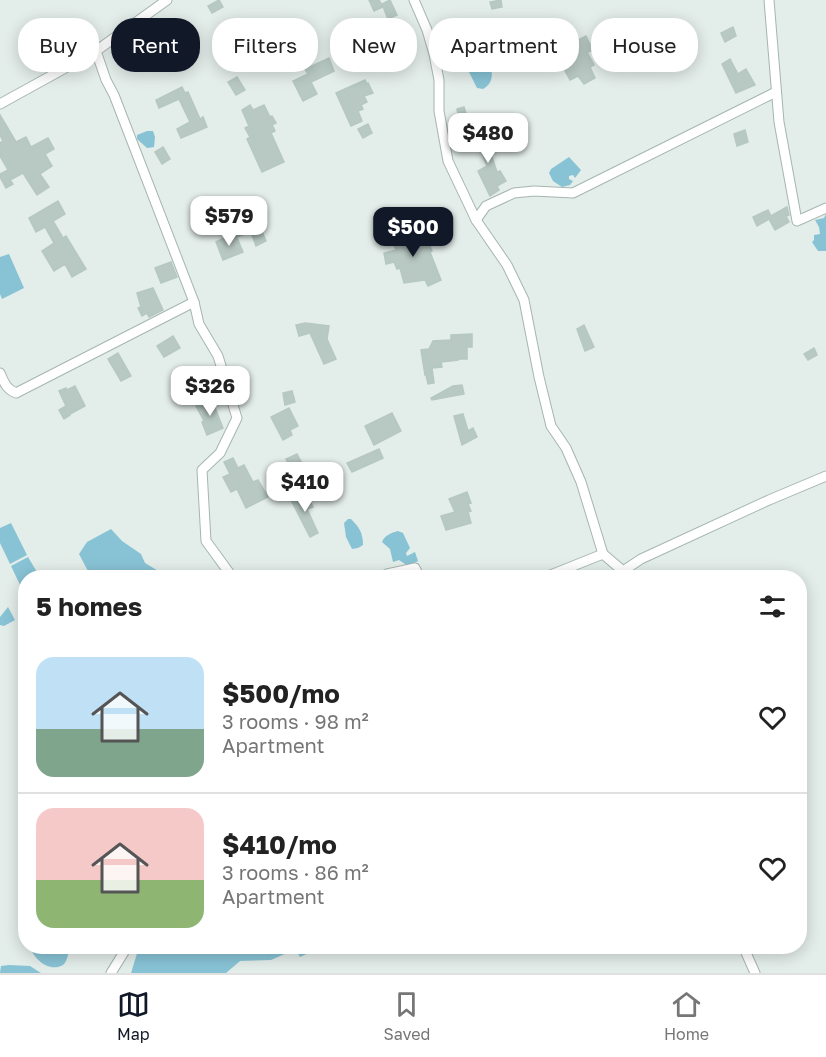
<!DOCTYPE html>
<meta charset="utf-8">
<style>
:root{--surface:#fff;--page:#f2f2f2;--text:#222;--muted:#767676;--line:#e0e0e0;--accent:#111827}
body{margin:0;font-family:"Golos Text",sans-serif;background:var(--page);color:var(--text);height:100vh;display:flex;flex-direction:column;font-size:22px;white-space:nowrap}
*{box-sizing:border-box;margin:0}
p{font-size:20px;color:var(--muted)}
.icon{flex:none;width:33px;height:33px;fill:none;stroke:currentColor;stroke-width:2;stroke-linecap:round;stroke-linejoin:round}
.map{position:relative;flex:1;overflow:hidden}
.panel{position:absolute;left:18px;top:570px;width:789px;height:384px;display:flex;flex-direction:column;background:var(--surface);border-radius:24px;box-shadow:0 3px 15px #0003}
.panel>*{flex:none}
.banner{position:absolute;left:18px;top:18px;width:790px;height:54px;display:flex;gap:12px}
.price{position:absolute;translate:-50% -51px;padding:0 14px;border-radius:12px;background:#fff;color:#222;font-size:20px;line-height:39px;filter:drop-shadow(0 2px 3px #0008)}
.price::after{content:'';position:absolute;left:50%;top:36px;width:18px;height:14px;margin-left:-9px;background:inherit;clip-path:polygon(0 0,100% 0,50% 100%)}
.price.active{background:var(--accent);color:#fff}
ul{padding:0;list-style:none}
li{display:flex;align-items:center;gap:18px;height:150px;padding:0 18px}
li+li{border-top:2px solid var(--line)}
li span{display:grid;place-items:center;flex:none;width:168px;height:120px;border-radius:18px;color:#555}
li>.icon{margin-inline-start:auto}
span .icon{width:72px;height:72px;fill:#fffc;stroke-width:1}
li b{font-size:26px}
h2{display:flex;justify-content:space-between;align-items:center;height:72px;padding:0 18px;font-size:26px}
.tag{padding:0 21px;border-radius:24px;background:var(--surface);box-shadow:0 3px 15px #0003;font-size:21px;line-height:54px}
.tag.active{background:var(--accent);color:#fff}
.dock{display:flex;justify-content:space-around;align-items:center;height:84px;border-top:2px solid var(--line);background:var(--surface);font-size:16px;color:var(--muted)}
.dock a{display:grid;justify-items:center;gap:3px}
.dock .active{color:var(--accent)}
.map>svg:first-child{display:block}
</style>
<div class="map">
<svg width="826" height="973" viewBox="0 0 826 973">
<rect width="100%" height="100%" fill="#e3ede9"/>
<!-- water -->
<g fill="#88c3d5">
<path d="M481,65L491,67C493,76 492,84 483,89L477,88L469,72L474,67Z"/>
<polygon points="147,131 153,131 155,137 154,147 147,148 137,139 137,135"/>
<polygon points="569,157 581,170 575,178 573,175 569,176 569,179 573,181 570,185 562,187 553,181 549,173 551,169"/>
<polygon points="826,214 826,251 818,251 812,242 814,240 814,235 820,234 819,227 815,220 824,218"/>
<polygon points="9,254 24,288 2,299 0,294 0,257"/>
<path d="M348,519H351C359,527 363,533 363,545L358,548L352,549L346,537L344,523Z"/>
<polygon points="11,523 27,555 10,564 0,543 0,528"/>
<polygon points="111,529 122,541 141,554 145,563 160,572 154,577 89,577 89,573 79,554 87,542"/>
<path d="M398,531L403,533L410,548L406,553L407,556L415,552L418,561L408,566L399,560L393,562L390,549L382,542C385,535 391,533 398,531Z"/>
<polygon points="28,557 40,577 26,578 25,587 22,589 11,566"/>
<polygon points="8,607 15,620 4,626 0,625 0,617"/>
<path d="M30,947V946L70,947C68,952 68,961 63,965C49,973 34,959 30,947Z"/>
<polygon points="285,947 287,953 271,960 240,961 226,973 131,973 139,947"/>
<polygon points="294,947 322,947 300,957"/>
<polygon points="9,965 30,966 41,973 0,973 1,966"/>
</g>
<!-- building -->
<g fill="#b8c8c3" stroke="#b5c8c1" stroke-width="1.5">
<polygon points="219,0 223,7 212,13 208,6"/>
<polygon points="369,0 379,0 383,7 374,11"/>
<polygon points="390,0 397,15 388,19 382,4"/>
<polygon points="501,0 502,7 492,9 490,2"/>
<polygon points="160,19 168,36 148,47 140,30"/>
<polygon points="398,24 407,48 398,52 388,28"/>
<polygon points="733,27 736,36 725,42 721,33"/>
<polygon points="586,36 593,51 587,52 594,65 590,67 595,78 584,84 578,76 570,80 563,67 573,62 571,58 577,55 573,47 578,44 576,41"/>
<polygon points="525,45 528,57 514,62 511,50"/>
<polygon points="329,58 334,71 311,82 317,94 303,101 293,81 308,74 305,69"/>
<polygon points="730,59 738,74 746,69 755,85 736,93 722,64"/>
<polygon points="237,77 245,90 236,95 228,82"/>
<polygon points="365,80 367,84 368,83 373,93 364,96 367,102 361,105 363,109 358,111 362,121 351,126 336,93"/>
<polygon points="182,87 185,93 188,92 200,119 203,117 207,127 181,138 177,129 190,122 179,99 159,108 156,100"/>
<polygon points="250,105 253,110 264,105 270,117 272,116 276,123 272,125 275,131 271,133 284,162 262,172 247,139 250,137 245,128 249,126 242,110"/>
<polygon points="464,107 467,117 459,119 457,109"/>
<polygon points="0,115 16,142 26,137 31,147 48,138 54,149 45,154 52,166 40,174 49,187 37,195 23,173 10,180 13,184 6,188 0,177 0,174 8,170 0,156 0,143 3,141 0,135"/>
<polygon points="368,124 372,133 363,138 358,129"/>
<polygon points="481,124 497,172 500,171 506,181 497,186 499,190 490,196 478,171 487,166 472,128"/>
<polygon points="745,130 748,142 737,146 734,134"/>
<polygon points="163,147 170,159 162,164 155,152"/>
<polygon points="58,201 65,214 53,221 63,238 66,236 86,269 72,277 65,264 54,271 42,251 54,243 45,227 36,232 29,218"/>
<polygon points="254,206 261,235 263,234 266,241 256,246 251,232 237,237 229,211"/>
<polygon points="787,207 789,215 786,216 789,222 775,230 769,219 757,226 753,217 768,210 771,216"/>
<polygon points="414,227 419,246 428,242 432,251 430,252 441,280 428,286 425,280 404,283 400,268 397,269 394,262 386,264 384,253 396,250 390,235"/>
<polygon points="235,233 243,252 223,260 216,242"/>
<polygon points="171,262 177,277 161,283 155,268"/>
<polygon points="153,288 163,310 149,317 147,313 142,316 138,308 141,307 137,293"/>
<polygon points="305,323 329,326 327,339 336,359 324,364 310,333 299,336 296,325"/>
<polygon points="584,325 594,347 585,351 577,329"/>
<polygon points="472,334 472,347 467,347 467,359 458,359 458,360 441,362 442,367 432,368 434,383 428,384 426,375 425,375 421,350 429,349 433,341 451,340 451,335"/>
<polygon points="173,336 180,348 164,357 157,346"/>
<polygon points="814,348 817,355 808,360 804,354"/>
<polygon points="118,353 131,376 121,381 108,359"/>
<polygon points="198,367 205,378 194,385 187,374"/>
<polygon points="462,385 464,394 432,400 431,398 453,386"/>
<polygon points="75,386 85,406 70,414 70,415 64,419 59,410 66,406 59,391 66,388 67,390"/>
<polygon points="292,391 295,402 285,405 283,393"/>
<polygon points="211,398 223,428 207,435 202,422 204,421 196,406"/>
<polygon points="289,408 298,426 290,430 292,435 283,440 271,417"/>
<polygon points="392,413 401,431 374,445 365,426"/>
<polygon points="463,414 468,431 473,428 477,437 462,445 454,416"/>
<polygon points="379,449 383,458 352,472 347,463"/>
<polygon points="297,454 303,465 292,470 286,459"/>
<polygon points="233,458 238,468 244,465 253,482 258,480 268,497 246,508 237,489 231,492 223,477 230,474 224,462"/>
<polygon points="467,492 471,503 468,504 471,511 468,512 471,523 446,530 441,516 455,512 449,499"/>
<polygon points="306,493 313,507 307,509 318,533 310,537 291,500"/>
</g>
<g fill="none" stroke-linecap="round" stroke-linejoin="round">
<!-- minor casing -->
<g stroke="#a5b6b1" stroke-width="11">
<g id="minor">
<polyline points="414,0 427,30 434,54 439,80 439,111 448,161 476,220 507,265 524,300 539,377 551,426 566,448 581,482 603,554"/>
<polyline points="769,0 779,122 797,221 826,208"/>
<polyline points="0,104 96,51 167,0"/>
<polyline points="476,220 486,206 514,193 534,191 573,193 776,92"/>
<polyline points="194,302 199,324 218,356 237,418 220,453 202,470 206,541 233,578"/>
<path d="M0,373C4,382 6,389 16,393L194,302L114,95L106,80L96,51"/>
<polyline points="382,578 387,574 415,568 420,578"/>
<polyline points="543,578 603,554 623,571 641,559 769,500 826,476"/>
<polyline points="743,946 755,973"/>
<polyline points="111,973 124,952 126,946"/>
</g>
</g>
<!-- minor -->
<use href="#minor" stroke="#fff" stroke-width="9"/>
</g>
</svg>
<b class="price" style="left:488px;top:164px">$480</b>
<b class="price" style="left:229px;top:247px">$579</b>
<b class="price active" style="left:413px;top:258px">$500</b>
<b class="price" style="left:210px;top:417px">$326</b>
<b class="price" style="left:305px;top:513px">$410</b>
<div class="banner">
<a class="tag">Buy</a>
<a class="tag active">Rent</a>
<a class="tag">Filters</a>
<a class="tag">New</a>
<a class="tag">Apartment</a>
<a class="tag">House</a>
</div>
<section class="panel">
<h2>5 homes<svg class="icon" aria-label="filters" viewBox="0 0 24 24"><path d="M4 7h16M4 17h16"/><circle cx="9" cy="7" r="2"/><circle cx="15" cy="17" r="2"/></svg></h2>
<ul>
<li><span style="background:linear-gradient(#bfe0f5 60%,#7fa58c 0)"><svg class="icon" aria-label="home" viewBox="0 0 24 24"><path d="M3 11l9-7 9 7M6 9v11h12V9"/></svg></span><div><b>$500/mo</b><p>3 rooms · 98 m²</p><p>Apartment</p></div><svg class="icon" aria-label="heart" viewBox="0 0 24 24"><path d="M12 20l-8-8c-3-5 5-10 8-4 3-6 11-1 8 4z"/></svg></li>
<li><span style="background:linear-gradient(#f6c9c9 60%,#8fb573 0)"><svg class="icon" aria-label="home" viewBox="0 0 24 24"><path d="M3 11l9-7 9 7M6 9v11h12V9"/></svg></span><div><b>$410/mo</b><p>3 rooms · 86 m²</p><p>Apartment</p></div><svg class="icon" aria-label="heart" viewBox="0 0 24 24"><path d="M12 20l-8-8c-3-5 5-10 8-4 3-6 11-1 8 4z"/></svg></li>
</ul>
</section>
</div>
<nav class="dock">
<a class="active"><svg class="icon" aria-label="map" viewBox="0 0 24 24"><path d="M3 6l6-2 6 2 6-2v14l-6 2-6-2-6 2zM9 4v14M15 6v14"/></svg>Map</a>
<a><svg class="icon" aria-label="saved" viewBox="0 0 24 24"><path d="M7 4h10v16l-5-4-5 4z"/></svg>Saved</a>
<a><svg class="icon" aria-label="home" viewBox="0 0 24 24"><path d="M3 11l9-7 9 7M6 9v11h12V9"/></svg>Home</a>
</nav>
